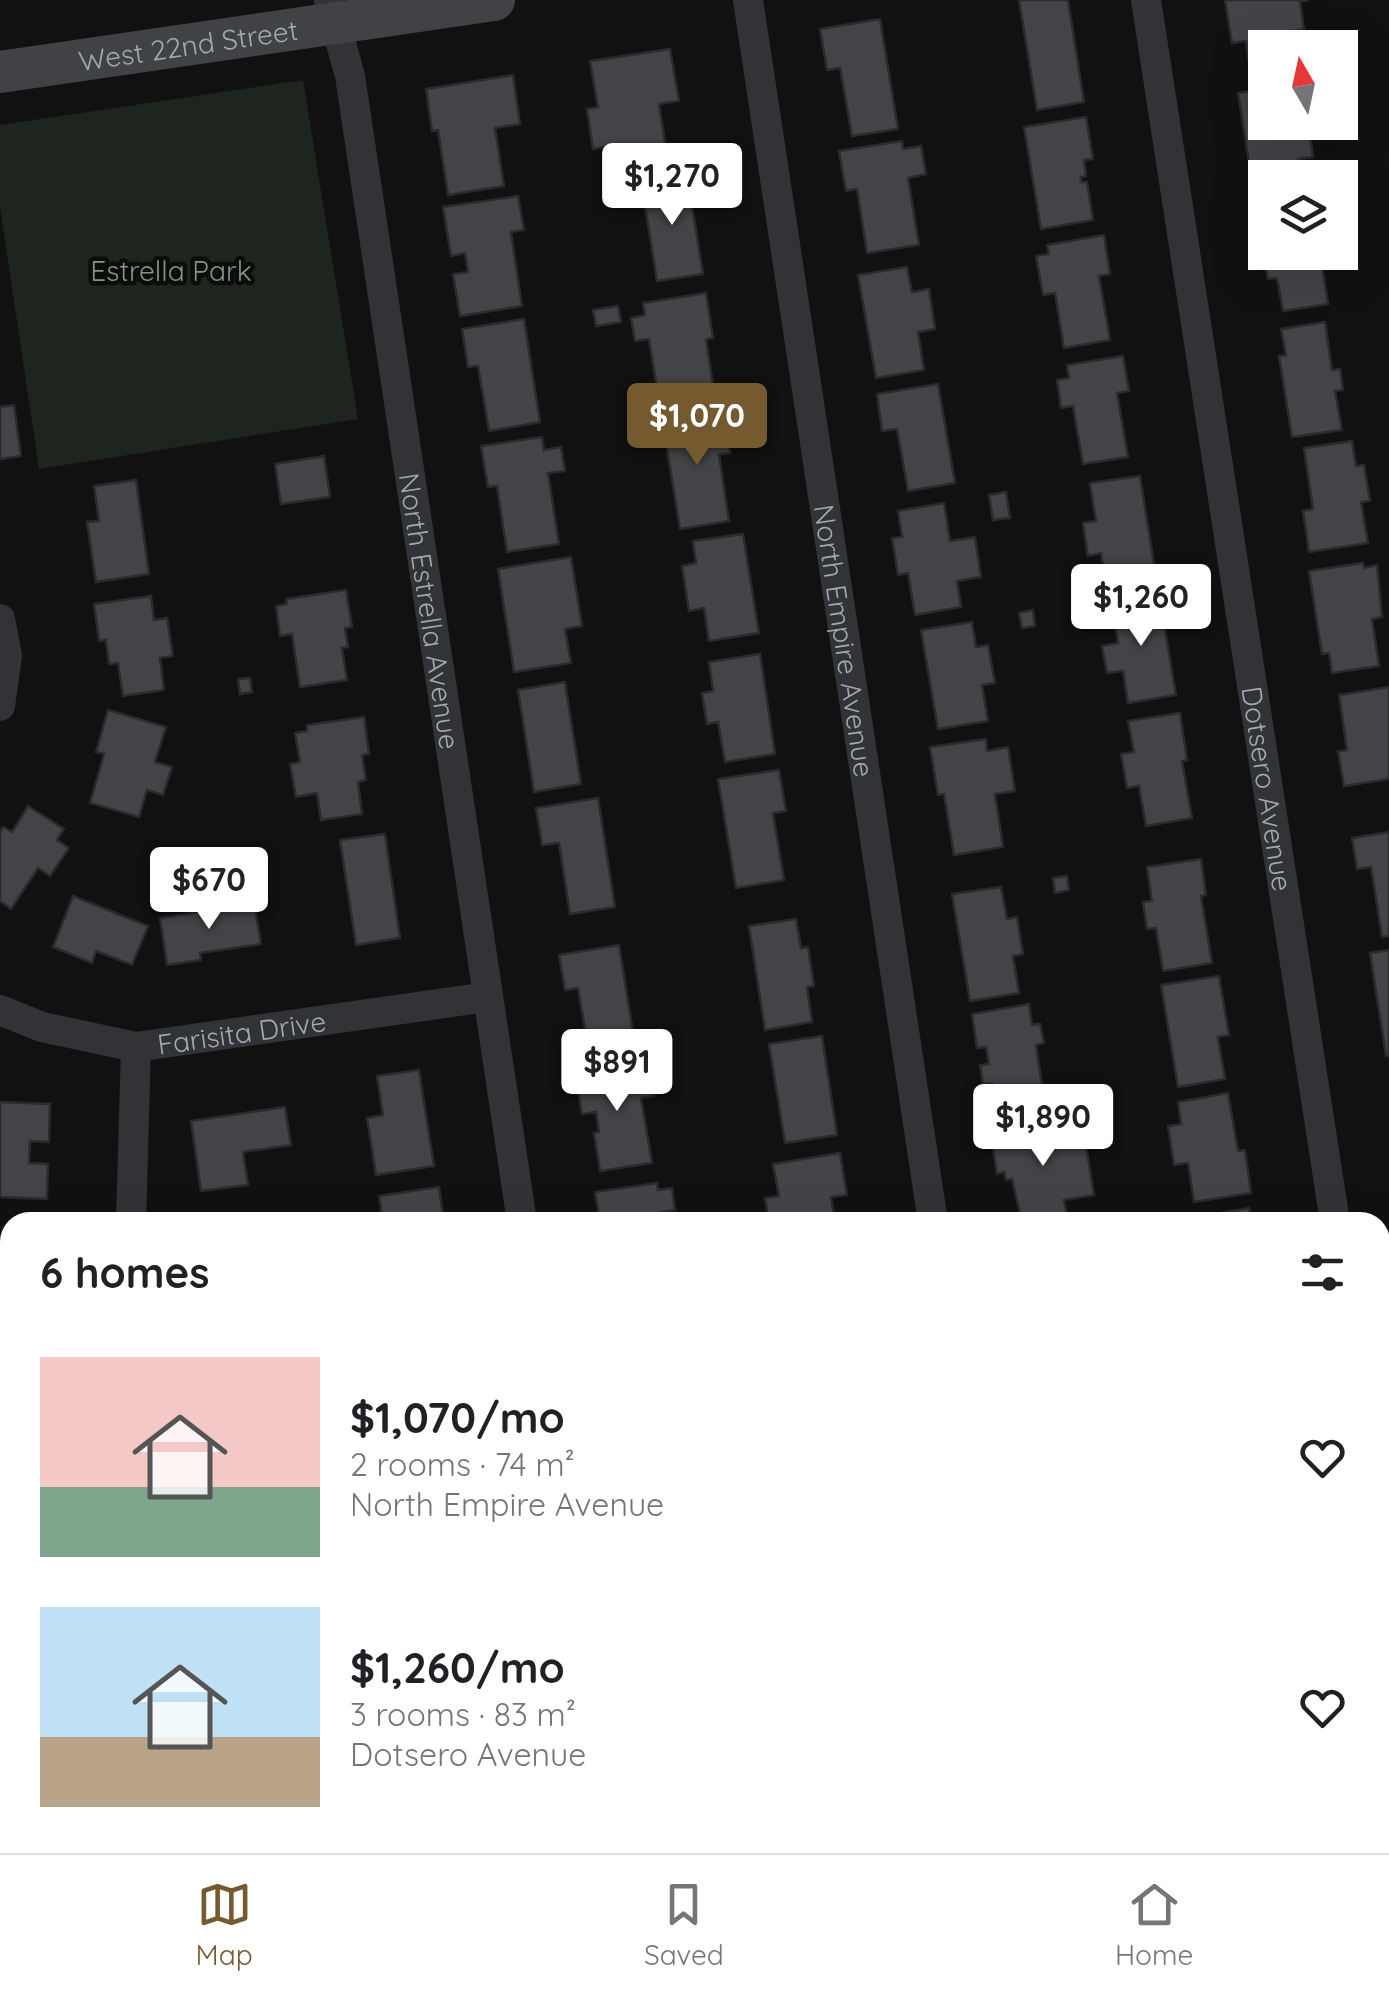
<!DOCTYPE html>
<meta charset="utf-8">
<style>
:root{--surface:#fff;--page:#f2f2f2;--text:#202124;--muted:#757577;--line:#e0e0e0;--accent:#755a30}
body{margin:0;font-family:Quicksand,sans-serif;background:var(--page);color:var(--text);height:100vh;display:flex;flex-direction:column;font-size:38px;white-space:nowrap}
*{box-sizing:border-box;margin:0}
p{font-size:32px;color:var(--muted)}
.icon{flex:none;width:55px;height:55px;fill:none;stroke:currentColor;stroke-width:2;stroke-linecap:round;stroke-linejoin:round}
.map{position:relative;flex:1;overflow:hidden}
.panel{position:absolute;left:0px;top:1212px;width:1390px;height:642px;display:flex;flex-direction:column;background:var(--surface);border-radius:30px 30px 0 0;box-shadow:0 10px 40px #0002}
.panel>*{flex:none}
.needle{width:65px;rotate:351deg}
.tools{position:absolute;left:1248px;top:30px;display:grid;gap:20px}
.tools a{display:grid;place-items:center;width:110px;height:110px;border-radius:0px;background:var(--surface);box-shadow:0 10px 40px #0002;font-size:50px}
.price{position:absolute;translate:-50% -85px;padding:0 22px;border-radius:10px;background:#fff;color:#222;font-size:32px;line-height:65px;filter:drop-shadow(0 2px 5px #0008)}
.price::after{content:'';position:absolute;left:50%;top:60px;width:30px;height:22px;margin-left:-15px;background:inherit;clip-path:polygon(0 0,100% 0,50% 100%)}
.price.on{background:var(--accent);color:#fff}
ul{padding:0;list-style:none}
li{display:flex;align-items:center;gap:30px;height:250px;padding:0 40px}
li span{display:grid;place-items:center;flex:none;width:280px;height:200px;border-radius:0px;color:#555}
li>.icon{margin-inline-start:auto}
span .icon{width:120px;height:120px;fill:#fffc;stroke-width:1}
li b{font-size:42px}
h2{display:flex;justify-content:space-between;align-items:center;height:120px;padding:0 40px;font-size:42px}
.tabs{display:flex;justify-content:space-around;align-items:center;height:140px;border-top:2px solid var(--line);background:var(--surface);font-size:28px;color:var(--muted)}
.tabs a{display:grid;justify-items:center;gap:5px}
.tabs .on{color:var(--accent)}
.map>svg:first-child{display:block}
</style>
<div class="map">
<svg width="1389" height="1853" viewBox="0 0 1389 1853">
<rect width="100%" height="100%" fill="#111112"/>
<!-- park -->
<polygon fill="#1e241e" points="303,80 358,419 39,469 0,207 0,125"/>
<!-- building -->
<g fill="#434447" stroke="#2b2b2e" stroke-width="2.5">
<polygon points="1019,0 1068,0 1084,102 1037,110"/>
<polygon points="1225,0 1309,0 1300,1 1304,29 1287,32 1289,48 1265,48 1265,73 1251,75 1246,41 1232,43"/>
<polygon points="880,19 898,129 852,136 840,68 827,70 820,29"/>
<polygon points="670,49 679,101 659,104 668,160 608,171 604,147 593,149 587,109 598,107 590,61"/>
<polygon points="513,75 520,124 495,128 504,186 448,195 438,130 432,131 426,89"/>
<polygon points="1265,89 1265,122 1292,122 1293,130 1309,128 1313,157 1298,159 1300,178 1265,178 1265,193 1254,194 1238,93"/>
<polygon points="1086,117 1093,159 1084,160 1086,176 1081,177 1081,182 1087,182 1093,220 1041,229 1024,127"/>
<polygon points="902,141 903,149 921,146 926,174 908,178 919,245 867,253 857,189 846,191 839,151"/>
<polygon points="687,174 703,274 657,281 641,181"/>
<polygon points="518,196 524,230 511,232 522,306 460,316 453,274 468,272 465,253 451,256 443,207"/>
<polygon points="1265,211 1265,252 1320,252 1328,304 1283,311 1277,278 1268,279 1257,212"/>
<polygon points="1104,235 1110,274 1099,276 1110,340 1064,348 1055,293 1043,295 1036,256 1049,254 1047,245"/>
<polygon points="907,267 912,292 929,289 935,329 918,332 924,370 876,378 858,275"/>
<polygon points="706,293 713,338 706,339 716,405 661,414 649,339 635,341 631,318 645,315 643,303"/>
<polygon points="618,306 621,322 596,326 593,310"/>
<polygon points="524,319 540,422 489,431 478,366 468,367 462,329"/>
<polygon points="1325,322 1332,370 1340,369 1343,390 1335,391 1342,430 1292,437 1279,356 1286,355 1281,329"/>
<polygon points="1123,356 1129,391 1117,393 1128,457 1083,464 1073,406 1061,408 1057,380 1069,378 1067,365"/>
<polygon points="938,384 955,483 908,491 897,429 882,431 877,394"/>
<polygon points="14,405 21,456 0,459 0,407"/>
<polygon points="723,413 730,453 719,454 729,521 680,529 666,442 655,444 652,425"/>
<polygon points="542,437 544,450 561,447 565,471 548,473 559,544 507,552 497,486 488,487 481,446"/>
<polygon points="1352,441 1356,466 1364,465 1370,501 1361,502 1368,543 1309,552 1303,511 1313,509 1304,448"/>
<polygon points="324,456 330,497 281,504 275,464"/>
<polygon points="1140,476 1156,577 1106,585 1101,553 1088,556 1083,523 1096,521 1090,483"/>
<polygon points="136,480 149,574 96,582 87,522 99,521 94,486"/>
<polygon points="1006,492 1010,518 993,520 989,495"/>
<polygon points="944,503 950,541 975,537 981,577 957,581 961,607 915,615 908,573 898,575 892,538 902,537 898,511"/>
<polygon points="743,534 759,633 709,641 704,608 689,611 682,566 696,563 693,541"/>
<polygon points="571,557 582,626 565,629 571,663 514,672 498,569"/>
<polygon points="1363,563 1364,568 1377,565 1382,617 1372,619 1379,666 1332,673 1329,653 1322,654 1309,571"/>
<polygon points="346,590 352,627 345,628 348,647 342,648 347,680 300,687 292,634 280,636 276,606 287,604 286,599"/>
<polygon points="1159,594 1176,695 1128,703 1123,671 1107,673 1102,646 1118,643 1112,602"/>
<polygon points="151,596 154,620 167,618 173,656 160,658 164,690 123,696 118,663 109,664 106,640 99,641 94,604"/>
<polygon points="1033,610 1035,626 1022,628 1019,613"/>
<polygon points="972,622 976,647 988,645 995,683 982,685 988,721 938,729 921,630"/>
<polygon points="760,654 775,754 725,762 718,722 707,724 702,693 713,691 709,662"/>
<polygon points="250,678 252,692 240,694 238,679"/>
<polygon points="565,682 581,784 534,792 518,690"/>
<polygon points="1389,687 1389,779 1344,786 1338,751 1347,750 1339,695"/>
<polygon points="108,710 166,727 155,762 172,767 163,795 147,790 139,817 90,803 104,754 96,752"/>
<polygon points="1180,713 1187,760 1182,761 1192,818 1146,826 1139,786 1127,788 1121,754 1134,752 1128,721"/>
<polygon points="364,717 369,754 362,755 366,780 358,782 362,814 321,820 317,793 296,797 290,764 300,762 295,733 307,731 307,725"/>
<polygon points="986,739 987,751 1008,747 1015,791 995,794 1003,847 954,855 944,794 938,795 930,747"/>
<polygon points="779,770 786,811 773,813 784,880 736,888 718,779"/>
<polygon points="598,798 615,907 570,914 559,843 542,845 536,808"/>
<polygon points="28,806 64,829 57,840 69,848 50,876 38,868 11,909 0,901 0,832 3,827 12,832"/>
<polygon points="1389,832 1389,936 1382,937 1371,867 1357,869 1352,838"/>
<polygon points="385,834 400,938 356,945 340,840"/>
<polygon points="1201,859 1206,895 1201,896 1212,963 1163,971 1156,928 1147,929 1143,902 1152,901 1147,867"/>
<polygon points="1067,876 1069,890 1055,893 1053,878"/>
<polygon points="1001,887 1007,919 1017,917 1023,954 1013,956 1019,993 970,1001 952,894"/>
<polygon points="73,896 148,926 132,965 96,951 92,963 53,947"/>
<polygon points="254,903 261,944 200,953 201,960 167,965 160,918"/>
<polygon points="796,919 801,948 808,947 814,986 807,987 812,1022 765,1030 749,926"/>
<polygon points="619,945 636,1051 590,1058 578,988 565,990 559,955"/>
<polygon points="1389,950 1389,1056 1386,1056 1370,953"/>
<polygon points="1219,976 1229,1035 1218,1037 1225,1079 1178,1087 1161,985"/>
<polygon points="1029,1004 1032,1025 1040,1024 1044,1043 1036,1045 1045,1106 997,1114 992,1083 983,1084 980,1065 989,1064 986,1047 977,1048 972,1014"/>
<polygon points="822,1036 837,1135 785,1143 769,1044"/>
<polygon points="636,1063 638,1078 650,1076 654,1096 641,1098 652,1163 600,1171 594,1133 599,1132 596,1112 582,1114 575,1073"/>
<polygon points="419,1070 434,1166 376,1175 367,1118 383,1115 377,1076"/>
<polygon points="1228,1093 1238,1151 1245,1150 1251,1193 1194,1202 1188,1163 1174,1165 1168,1126 1181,1124 1178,1102"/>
<polygon points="0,1102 50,1104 49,1142 30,1141 29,1163 48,1164 47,1199 0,1197"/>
<polygon points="285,1107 291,1145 243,1152 248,1185 201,1191 191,1121"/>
<polygon points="1055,1120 1058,1137 1084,1133 1094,1195 1064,1200 1068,1220 1022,1222 1012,1179 1006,1180 1004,1172 997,1174 990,1131"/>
<polygon points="840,1153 847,1195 831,1197 835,1222 769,1222 765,1198 779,1196 773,1164"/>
<polygon points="657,1183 658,1190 672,1188 675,1210 661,1212 663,1222 600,1222 595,1192"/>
<polygon points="439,1187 444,1222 383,1222 379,1196"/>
<polygon points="1249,1208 1251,1222 1199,1222 1198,1217"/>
<polygon points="10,1236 10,1313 0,1313 0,1237"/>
<polygon points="0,1350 10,1355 10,1397 0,1418 10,1423 0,1445"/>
<polygon points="10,1663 10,1726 0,1731 0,1668"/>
<polygon points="189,1845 221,1845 221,1848 278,1845 280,1853 184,1853 190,1852"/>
<polygon points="300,1845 414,1845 416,1853 301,1853"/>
<polygon points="431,1845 545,1845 545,1846 510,1853 432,1853"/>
<polygon points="697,1845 760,1845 760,1848 698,1853"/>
</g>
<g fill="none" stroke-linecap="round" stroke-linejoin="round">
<!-- street -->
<g stroke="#323337" stroke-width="30">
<path id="s1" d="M329,0L350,76L522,1222"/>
<path id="s2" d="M748,0L933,1222"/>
<path id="s3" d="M1146,0L1335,1222"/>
<polyline points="0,619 7,656 0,706"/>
<path id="s4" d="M0,1010L42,1027L136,1047L487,997"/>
<polyline points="131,1222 136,1047"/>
<polyline points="1380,1517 1389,1575"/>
<polyline points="0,1585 10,1578"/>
<polyline points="1380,1836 1389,1835"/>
<polyline points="618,1845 619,1853"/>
<polyline points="1026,1845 1028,1853"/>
<polyline points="1272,1853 1324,1845"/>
</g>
<!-- secondary -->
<path stroke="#414246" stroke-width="42" id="s5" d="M0,72L494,0"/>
</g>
<g text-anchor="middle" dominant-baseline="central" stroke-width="9" stroke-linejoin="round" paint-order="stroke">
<!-- street labels -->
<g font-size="28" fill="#a4a9b1" stroke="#0c0c0d">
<text stroke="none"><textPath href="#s5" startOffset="190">West 22nd Street</textPath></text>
<text stroke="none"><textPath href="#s1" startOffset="620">North Estrella Avenue</textPath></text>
<text stroke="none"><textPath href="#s2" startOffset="648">North Empire Avenue</textPath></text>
<text stroke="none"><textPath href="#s3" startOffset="798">Dotsero Avenue</textPath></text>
<text stroke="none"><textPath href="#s4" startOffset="248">Farisita Drive</textPath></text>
</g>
<!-- park labels -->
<g font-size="28" fill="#7d9a7d" stroke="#0c0c0d">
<text x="171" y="270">Estrella Park</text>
</g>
</g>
</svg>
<div class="tools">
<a><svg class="needle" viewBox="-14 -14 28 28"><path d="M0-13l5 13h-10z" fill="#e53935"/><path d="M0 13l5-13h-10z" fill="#757577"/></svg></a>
<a><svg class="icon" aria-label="layers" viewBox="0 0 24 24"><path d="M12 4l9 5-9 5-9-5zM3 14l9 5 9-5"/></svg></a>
</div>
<b class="price" style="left:672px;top:228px">$1,270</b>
<b class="price on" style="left:697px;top:468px">$1,070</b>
<b class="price" style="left:1141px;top:649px">$1,260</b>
<b class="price" style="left:209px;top:932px">$670</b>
<b class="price" style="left:617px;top:1114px">$891</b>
<b class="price" style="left:1043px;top:1169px">$1,890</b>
<section class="panel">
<h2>6 homes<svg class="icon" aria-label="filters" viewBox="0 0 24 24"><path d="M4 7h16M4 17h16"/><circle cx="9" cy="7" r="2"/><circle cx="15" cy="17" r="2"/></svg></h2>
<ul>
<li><span style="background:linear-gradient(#f6c9c9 65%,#7fa58c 0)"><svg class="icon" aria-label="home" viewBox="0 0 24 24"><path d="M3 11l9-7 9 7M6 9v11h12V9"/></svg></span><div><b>$1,070/mo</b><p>2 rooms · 74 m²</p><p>North Empire Avenue</p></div><svg class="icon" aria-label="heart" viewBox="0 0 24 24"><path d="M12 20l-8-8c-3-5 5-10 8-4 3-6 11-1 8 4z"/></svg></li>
<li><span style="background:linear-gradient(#bfe0f5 65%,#b9a48a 0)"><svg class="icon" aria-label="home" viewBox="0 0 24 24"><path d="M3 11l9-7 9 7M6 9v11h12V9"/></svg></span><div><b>$1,260/mo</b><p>3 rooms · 83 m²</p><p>Dotsero Avenue</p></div><svg class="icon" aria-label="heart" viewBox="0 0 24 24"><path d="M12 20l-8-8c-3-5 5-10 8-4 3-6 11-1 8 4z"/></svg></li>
</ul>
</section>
</div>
<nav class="tabs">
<a class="on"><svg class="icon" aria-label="map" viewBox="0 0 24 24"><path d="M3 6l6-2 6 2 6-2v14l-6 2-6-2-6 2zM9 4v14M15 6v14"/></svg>Map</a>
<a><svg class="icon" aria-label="saved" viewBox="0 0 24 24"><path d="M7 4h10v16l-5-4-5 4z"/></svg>Saved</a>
<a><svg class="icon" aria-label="home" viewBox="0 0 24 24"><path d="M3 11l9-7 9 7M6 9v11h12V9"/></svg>Home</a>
</nav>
